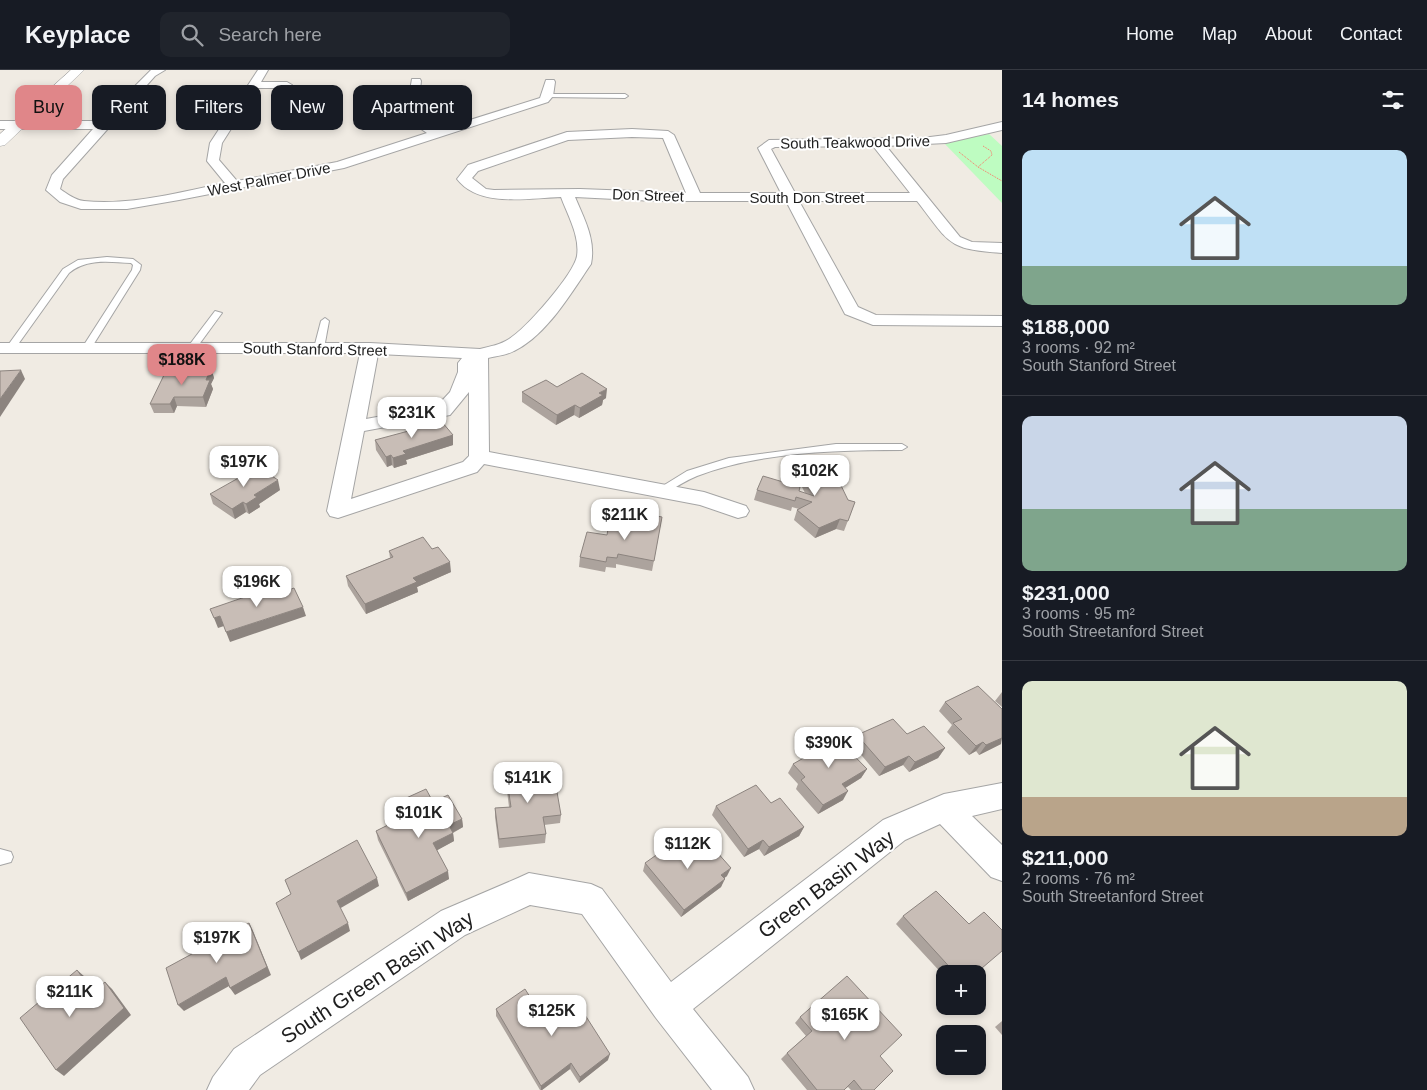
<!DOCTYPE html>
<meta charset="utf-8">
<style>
:root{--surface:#171b24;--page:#20242c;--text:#f1f3f6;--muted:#9ea1a6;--line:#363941;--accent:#e08689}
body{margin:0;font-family:Arial,sans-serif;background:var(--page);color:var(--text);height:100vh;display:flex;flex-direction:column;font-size:19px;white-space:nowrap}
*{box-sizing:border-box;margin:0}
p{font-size:16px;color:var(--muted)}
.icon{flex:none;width:28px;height:28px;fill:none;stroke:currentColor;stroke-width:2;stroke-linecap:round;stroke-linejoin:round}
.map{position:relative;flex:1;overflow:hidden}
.details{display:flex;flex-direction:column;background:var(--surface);width:425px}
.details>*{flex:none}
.guide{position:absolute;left:15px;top:15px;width:475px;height:45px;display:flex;gap:10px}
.fabs{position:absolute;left:936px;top:895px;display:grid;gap:10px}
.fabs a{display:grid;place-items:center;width:50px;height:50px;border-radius:10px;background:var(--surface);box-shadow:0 2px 8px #0003;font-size:25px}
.price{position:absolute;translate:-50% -42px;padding:0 11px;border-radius:10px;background:#fff;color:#222;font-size:16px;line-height:32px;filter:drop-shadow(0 1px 2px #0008)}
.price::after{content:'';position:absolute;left:50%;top:30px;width:15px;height:11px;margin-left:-8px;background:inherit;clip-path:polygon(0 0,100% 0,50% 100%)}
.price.selected{background:var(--accent);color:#111}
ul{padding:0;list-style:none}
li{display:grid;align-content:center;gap:10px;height:265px;padding:0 20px}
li+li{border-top:1px solid var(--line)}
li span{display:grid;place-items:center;height:155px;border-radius:10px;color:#555}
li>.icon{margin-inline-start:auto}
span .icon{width:90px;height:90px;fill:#fffc;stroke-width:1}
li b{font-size:21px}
h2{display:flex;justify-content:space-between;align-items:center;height:60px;padding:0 20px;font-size:21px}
.chip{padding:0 18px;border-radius:10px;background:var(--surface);box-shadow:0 2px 8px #0003;font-size:18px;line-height:45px}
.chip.selected{background:var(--accent);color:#111}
header{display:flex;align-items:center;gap:30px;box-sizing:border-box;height:70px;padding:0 25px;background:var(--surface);border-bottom:1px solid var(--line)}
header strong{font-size:24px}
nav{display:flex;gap:28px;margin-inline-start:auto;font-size:18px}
.search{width:350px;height:45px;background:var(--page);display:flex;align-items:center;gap:12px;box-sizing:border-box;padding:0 18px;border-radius:10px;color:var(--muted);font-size:19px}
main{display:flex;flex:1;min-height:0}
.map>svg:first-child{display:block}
</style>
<header>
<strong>Keyplace</strong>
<div class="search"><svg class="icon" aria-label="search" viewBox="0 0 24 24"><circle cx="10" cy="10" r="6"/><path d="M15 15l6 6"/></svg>Search here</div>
<nav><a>Home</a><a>Map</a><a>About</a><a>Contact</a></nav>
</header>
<main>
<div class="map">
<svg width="1002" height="1020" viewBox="0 0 1002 1020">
<rect width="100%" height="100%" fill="#f0ebe3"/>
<!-- park -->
<polygon fill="#befcc1" points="989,64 1002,76 1002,133 944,73"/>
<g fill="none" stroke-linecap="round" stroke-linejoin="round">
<!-- service casing -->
<g stroke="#a5a5a5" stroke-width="2">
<g id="service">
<polygon points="547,24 625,24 628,26 625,28 545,27"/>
<path d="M107,187L133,189L141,195L140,200L90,280L87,281L82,278L132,200L133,195L131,193C109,192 87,188 69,203L14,280H8L6,278L63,199L78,190Z"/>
<polygon points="215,241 222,243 195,280 189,280 187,278"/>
<polygon points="325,248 329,251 324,278 319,281 314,278 321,251"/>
<path d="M836,374H902L907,377L902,380C836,380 759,382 697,406C685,411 674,418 663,425L659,426L653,422L687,401L729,388Z"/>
<polygon points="0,779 11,782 13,787 11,792 0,795"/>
</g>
</g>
<!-- minor casing -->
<g stroke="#a5a5a5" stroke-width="2">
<g id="minor">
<path d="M151,0H165L155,6L63,109L60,119C67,124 75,130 84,131C130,136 180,122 225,113L207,91L210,73L258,0H268L261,12H287L292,15L287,18H257L222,73L219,90L237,111L337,92L427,63L405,48L412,9H420L421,11L417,47L438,60L540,28L546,10H554L555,12L553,26L548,32L344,98L179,130L127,139H81L60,132L46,120L52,105L93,59H0V51H100Z"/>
<path d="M1002,52V60L946,73L886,76L960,167L972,172L1002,173V183C946,179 950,173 917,131H799L858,237L876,245L1002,246V256L873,255L845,244L786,131H655L575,127C584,149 596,169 591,194C571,223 547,265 514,281C507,285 497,286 488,288L489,382L704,422L746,436L749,441L746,446L738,448L700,435L484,394L477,402L338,448L330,446L327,441L360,283H0V273H370L480,279C491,276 500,275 509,269C526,259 574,204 577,186C580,166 568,146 561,127C529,128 479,138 457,109L468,95L567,62L632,59L668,61L674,65L700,123H781L758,78L769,70L922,68L946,65ZM632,67L663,68L686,123L580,119L494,120L486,119L472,108L478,101L568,70ZM873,76L910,123H795L771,79L775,77ZM378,284L462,288L458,293V302L450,322L437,336L366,349ZM469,322V386L463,392L351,429L364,361L450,345Z"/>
<polygon points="1002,713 1002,739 972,746 1002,775 1002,811 991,807 940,754 905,770 693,939 748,1007 754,1020 712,1020 656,948 582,844 530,835 465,865 260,1005 249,1020 207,1020 213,1007 234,979 441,841 518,808 529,803 591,814 602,819 671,912 883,750 944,724"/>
</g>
</g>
<!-- tertiary casing -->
<g stroke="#a5a5a5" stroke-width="1">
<polygon id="tertiary" points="71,0 84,0 5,75 0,76 0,64"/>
</g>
<!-- path -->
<g stroke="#ff7265" stroke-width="1" stroke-dasharray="1 1" stroke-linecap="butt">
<polyline points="983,76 991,81 992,85 978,97 1002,111"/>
<polyline points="959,82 978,97"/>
</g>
<!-- service -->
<use href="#service" fill="#fff" fill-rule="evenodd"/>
<!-- minor -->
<use href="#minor" fill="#fff" fill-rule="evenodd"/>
<!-- tertiary -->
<use href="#tertiary" fill="#fff" fill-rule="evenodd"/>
</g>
<!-- wall -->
<g fill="#aca39d">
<polygon points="211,298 214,308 211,314 213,319 206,337 177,336 174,343 154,343 150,334 181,305"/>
<polygon points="557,317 606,328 603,330 602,335 579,348 574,345 556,355 522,332 522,322"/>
<polygon points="453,365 453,375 406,390 407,394 394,398 392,395 387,397 376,380 375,370"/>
<polygon points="804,403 848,430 855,432 844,461 836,459 815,468 794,450 797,440 799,439 792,437 791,441 754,430 757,420 805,423 800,413"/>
<polygon points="280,420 259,434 260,437 249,444 246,442 235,449 213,434 210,424"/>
<polygon points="662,447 652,501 616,494 616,498 606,497 605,502 579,497 580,487 613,460"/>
<polygon points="389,481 451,502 417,517 418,522 366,544 348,516 346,506 390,488"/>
<polygon points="1002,622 1002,637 995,631"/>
<polygon points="945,632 1001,674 979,685 976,681 969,685 947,662 952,655 939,641"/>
<polygon points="907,664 945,678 938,688 909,702 903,695 879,706 852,674 857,665"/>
<polygon points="815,669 867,699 861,708 845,718 843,730 818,744 796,719 798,714 788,703 793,694 814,682 810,678"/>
<polygon points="506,704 561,745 560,753 544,755 546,764 545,773 499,778 495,747 495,738 509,737 506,713"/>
<polygon points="404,729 433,732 462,749 463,757 453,763 454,771 437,780 449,809 408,831 378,770 376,761 409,744 406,738"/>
<polygon points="771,733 804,757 799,766 764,786 759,779 744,787 712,745 716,736"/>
<polygon points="645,793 727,806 724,808 721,817 681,847 643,801"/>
<polygon points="903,846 975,904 945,904 945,907 896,854"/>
<polygon points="535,935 561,951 608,990 579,1013 570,999 542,1020 540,1020 496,946 496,939"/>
<polygon points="800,947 880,986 874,1020 851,1020 848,1017 844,1020 807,1020 781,989 787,983 806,966 795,953"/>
<polygon points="1002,951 1002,965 995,957"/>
</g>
<!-- shaded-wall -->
<g fill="#8c847f">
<polygon points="211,298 214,308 211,314 213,319 206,337 203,327 206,310"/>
<polygon points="21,300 25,309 0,347 0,329"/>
<polygon points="607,319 606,328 603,330 602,335 579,348 580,338 599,323"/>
<polygon points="174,327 177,336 174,343 170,334"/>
<polygon points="575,335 574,345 556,355 557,345"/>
<polygon points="453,365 453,375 406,390 407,394 394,398 393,388 403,381"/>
<polygon points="391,385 392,395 387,397 386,387"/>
<polygon points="278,410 280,420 259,434 260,437 249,444 246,434 254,425"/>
<polygon points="243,432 246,442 235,449 232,439"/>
<polygon points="840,449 836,459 815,468 819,458"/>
<polygon points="450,492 451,502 417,517 418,522 366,544 365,534 413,508"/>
<polygon points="303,537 306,546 230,572 226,562"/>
<polygon points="220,546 224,556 218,558 214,548"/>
<polygon points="1002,668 1001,674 979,685 986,675"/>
<polygon points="983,672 976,681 969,685 976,676"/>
<polygon points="945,678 938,688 909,702 915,692"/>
<polygon points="909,686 903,695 879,706 885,697"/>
<polygon points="867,699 861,708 837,723 842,714"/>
<polygon points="848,721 843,730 818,744 823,735"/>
<polygon points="462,749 463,757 450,764 449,755"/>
<polygon points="804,757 799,766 764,786 769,777"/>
<polygon points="453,763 454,771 434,782 433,773"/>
<polygon points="763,770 759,779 744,787 748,779"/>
<polygon points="731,798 727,806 718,813 721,805"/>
<polygon points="448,801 449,809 408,831 406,823"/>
<polygon points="377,808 379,816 339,839 337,831"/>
<polygon points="725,809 721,817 681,847 684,840"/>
<polygon points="249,853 253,861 271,905 235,925 230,918"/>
<polygon points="348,853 350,861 301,890 298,882"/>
<polygon points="77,900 85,907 101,929 93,922"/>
<polygon points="226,907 231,915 184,941 178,935"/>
<polygon points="105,912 112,919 131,945 64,1006 56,1000"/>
<polygon points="610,984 608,990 579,1013 580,1007"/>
<polygon points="571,993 570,999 542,1020 541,1020 541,1016"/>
</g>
<!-- building -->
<g fill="#c8bdb6" stroke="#8c847f">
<polygon points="184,298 211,298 206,310 210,310 203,327 174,327 170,334 150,334 164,305 181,305"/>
<polygon points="21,300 0,329 0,301"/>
<polygon points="582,303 607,319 599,323 603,325 580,338 575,335 557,345 522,322 546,310 557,317"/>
<polygon points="442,352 453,365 403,381 406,384 393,388 391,385 386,387 375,370"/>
<polygon points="258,397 278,410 254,425 257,427 246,434 243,432 232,439 210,424"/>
<polygon points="804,403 835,403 848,430 855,432 848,451 840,449 819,458 797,440 812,432 796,427 795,431 757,420 763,406 800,417 799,421 814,426"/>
<polygon points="641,443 662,447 654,491 618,484 617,488 607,487 606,492 580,487 587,462 607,465 608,459 613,460 614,453 630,455 635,452 639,453"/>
<polygon points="423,467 432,479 438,477 450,492 413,508 417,512 365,534 346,506 393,487 389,481"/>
<polygon points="274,517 277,524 294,518 303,537 226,562 220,546 214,548 210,539"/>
<polygon points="978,616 1002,639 1002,668 986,675 983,672 976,676 953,653 962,649 945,632"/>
<polygon points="893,649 907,664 924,656 945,678 915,692 909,686 885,697 857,665"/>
<polygon points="830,661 867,699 842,714 848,721 823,735 801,710 805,707 793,694 823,677 815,669"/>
<polygon points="553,699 561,745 543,747 546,764 499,769 495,738 511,737 506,704"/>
<polygon points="756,715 771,733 780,728 804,757 769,777 763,770 748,779 716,736"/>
<polygon points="426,719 433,732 448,725 462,749 449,755 453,763 433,773 448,801 406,823 376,761 412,743 404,729"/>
<polygon points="686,764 699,779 708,772 731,798 721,805 725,809 684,840 645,793"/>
<polygon points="357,770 377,808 337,831 348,853 298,882 276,833 291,824 285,810"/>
<polygon points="936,821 969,854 984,842 1002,860 1002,881 975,904 956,904 903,846"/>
<polygon points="249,853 267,897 230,918 226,907 178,935 166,898"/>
<polygon points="77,900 93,922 105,912 124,938 56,1000 20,948"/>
<polygon points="847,906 902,965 880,986 893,1001 874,1020 862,1020 854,1010 844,1020 817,1020 787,983 812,961 800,947"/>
<polygon points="525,919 535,935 546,927 561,951 580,937 610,984 580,1007 571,993 541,1016 496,939"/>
</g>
<g text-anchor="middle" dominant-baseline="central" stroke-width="4" stroke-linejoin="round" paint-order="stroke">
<!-- far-street labels -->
<g font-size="15" fill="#1e1e1e" stroke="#fff">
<text transform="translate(855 72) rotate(-1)">South Teakwood Drive</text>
<text transform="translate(269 109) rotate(-11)">West Palmer Drive</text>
<text transform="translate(648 125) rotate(2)">Don Street</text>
<text x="807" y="127">South Don Street</text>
<text transform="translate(315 279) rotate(1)">South Stanford Street</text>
</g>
<!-- near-street labels -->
<g font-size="21" fill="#1e1e1e" stroke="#fff">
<text transform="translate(826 814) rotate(-37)">Green Basin Way</text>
<text transform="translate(377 907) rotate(-33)">South Green Basin Way</text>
</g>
</g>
</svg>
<div class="fabs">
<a>+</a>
<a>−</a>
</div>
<b class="price selected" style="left:182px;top:316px">$188K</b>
<b class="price" style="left:412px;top:369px">$231K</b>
<b class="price" style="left:244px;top:418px">$197K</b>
<b class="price" style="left:815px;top:427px">$102K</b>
<b class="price" style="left:625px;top:471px">$211K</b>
<b class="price" style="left:257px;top:538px">$196K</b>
<b class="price" style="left:829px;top:699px">$390K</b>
<b class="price" style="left:528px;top:734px">$141K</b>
<b class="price" style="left:419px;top:769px">$101K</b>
<b class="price" style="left:688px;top:800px">$112K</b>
<b class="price" style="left:217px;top:894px">$197K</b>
<b class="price" style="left:70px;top:948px">$211K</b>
<b class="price" style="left:552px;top:967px">$125K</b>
<b class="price" style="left:845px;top:971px">$165K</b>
<div class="guide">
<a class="chip selected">Buy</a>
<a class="chip">Rent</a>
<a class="chip">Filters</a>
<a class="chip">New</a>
<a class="chip">Apartment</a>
</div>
</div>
<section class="details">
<h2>14 homes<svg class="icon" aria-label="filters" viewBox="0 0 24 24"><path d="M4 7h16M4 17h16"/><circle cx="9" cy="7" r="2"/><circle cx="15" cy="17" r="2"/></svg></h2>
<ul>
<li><span style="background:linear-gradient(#bfe0f5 75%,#7fa58c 0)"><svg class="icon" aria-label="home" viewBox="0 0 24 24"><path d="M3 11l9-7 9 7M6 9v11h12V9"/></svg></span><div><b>$188,000</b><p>3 rooms · 92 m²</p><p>South Stanford Street</p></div></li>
<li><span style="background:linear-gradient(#c9d6e8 60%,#7fa58c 0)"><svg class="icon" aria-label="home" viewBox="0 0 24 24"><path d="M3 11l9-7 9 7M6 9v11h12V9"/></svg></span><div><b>$231,000</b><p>3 rooms · 95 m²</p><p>South Streetanford Street</p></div></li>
<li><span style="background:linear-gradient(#dfe7d0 75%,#b9a48a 0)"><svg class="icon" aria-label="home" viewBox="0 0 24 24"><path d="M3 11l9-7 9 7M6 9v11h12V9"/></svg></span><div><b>$211,000</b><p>2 rooms · 76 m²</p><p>South Streetanford Street</p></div></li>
</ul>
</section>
</main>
